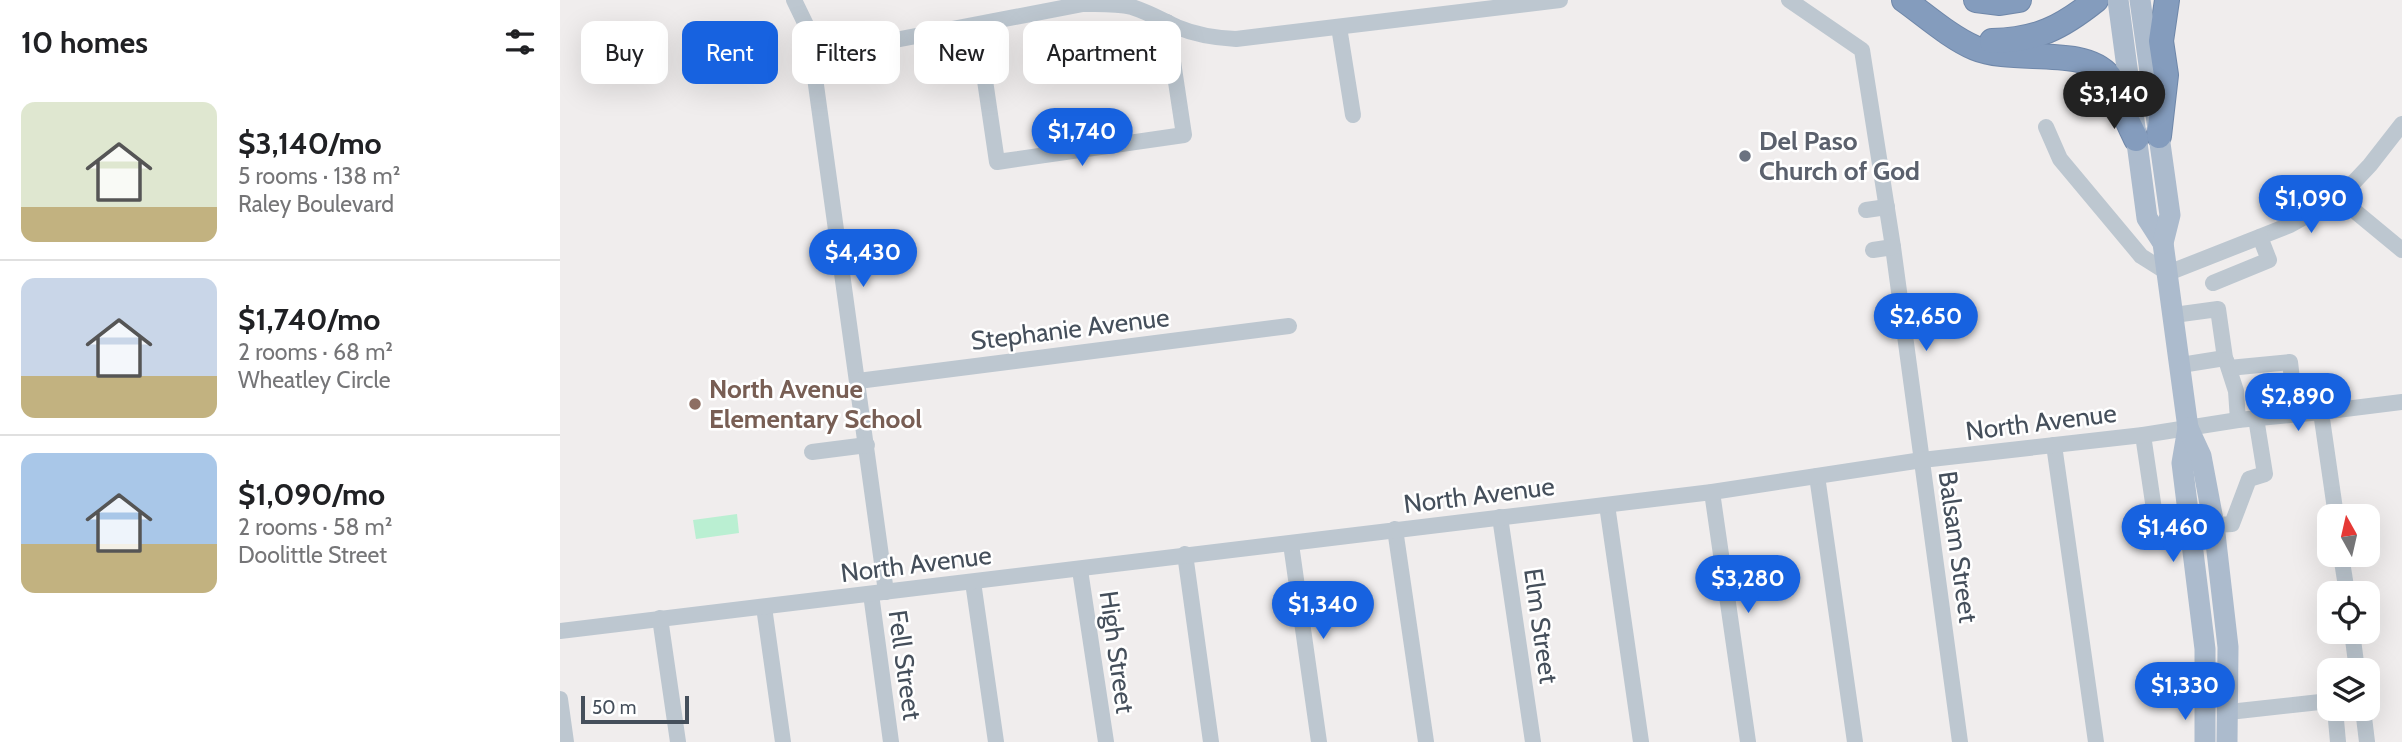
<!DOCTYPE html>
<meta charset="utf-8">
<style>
:root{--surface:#fff;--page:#f2f2f2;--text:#202124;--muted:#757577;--line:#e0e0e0;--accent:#1762e0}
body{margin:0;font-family:Cabin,sans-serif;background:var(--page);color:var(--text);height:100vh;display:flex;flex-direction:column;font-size:26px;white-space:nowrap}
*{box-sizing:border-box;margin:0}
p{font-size:23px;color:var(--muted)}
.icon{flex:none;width:38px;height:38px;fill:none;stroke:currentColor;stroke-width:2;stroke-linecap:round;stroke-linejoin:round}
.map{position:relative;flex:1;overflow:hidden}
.details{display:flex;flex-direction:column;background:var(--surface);width:560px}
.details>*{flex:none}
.top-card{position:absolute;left:21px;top:21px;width:665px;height:63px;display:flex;gap:14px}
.needle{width:46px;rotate:352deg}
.controls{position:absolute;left:1757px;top:504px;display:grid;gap:14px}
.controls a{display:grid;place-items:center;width:63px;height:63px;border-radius:14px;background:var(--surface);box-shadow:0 7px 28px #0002;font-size:35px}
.scale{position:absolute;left:21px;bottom:18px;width:108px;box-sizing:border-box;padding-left:7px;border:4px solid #454f5b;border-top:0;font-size:19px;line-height:24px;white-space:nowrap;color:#454f5b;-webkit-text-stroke:5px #fff;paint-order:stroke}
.price{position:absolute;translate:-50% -60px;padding:0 16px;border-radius:24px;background:var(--accent);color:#fff;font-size:23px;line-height:46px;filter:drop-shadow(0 2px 4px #0008)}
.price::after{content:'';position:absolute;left:50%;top:42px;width:21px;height:16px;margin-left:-10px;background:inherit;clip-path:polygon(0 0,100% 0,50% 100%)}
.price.current{background:#222;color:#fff}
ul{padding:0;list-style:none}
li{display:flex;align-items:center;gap:21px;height:175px;padding:0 21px}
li+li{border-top:2px solid var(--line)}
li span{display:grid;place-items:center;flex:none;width:196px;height:140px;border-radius:14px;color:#555}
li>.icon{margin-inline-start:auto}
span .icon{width:84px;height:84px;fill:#fffc;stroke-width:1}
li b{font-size:30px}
h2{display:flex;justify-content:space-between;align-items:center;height:84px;padding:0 21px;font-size:30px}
.chip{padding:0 24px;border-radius:14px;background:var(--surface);box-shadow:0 7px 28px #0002;font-size:24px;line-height:63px}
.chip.current{background:var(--accent);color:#fff}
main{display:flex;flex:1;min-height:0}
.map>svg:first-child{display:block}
</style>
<main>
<section class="details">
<h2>10 homes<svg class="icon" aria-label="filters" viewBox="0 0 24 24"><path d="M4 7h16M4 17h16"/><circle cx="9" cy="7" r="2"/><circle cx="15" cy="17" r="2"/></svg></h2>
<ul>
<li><span style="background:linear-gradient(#dfe7d0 75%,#c2b280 0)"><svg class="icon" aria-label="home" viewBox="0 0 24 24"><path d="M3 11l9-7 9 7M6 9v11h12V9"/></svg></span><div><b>$3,140/mo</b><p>5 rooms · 138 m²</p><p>Raley Boulevard</p></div></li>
<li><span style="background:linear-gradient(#c9d6e8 70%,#c2b280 0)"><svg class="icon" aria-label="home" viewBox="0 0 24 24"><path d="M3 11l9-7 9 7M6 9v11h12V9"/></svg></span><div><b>$1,740/mo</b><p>2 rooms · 68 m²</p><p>Wheatley Circle</p></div></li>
<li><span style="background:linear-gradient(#a9c7e8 65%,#c2b280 0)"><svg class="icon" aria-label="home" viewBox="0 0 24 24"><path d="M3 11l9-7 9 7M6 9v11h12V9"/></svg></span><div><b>$1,090/mo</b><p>2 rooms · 58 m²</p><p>Doolittle Street</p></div></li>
</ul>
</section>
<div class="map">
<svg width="1842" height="742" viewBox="0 0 1842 742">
<rect width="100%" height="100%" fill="#f0eded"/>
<!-- green -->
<polygon fill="#baefd2" points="177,514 179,533 136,539 133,520"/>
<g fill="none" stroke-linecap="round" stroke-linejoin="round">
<!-- highway casing -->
<g stroke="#6f87a9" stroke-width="26">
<g id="highway">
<path d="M1344,0C1365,15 1391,38 1415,48C1453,64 1523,45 1549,76C1556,84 1557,95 1561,105C1565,117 1571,128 1576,139"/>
<polyline points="1416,0 1440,3 1459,0"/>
<path d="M1432,41C1477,40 1501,28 1536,0"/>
<polyline points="1599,136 1606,75 1601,41 1607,0"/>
</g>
</g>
<!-- minor -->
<g stroke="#bdc7d0" stroke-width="16">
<polyline points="234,0 247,27 252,56 326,592"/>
<polyline points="1229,0 1302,50 1333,247 1400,742"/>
<polyline points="417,26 437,162 624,135 607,22"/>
<polyline points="779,27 793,115"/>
<path d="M252,56L523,4C539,4 555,3 572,7C588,12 602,20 617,27C636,35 655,38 676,39L1000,0"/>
<polyline points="1486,127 1500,159 1581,256 1608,273 1730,225 1779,198 1810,165 1842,124"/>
<polyline points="1779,198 1842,250"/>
<polyline points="1306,210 1327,207"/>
<polyline points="1313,250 1333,247"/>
<polyline points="1653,283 1709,260 1700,237"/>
<polyline points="1614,315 1658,309 1665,358 1621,365"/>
<polyline points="1666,360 1676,391 1678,420"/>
<polyline points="1669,368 1730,362 1736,414"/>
<polyline points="298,381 729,326"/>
<polyline points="1761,412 1776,516"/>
<polyline points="1583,435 1596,523 1627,520"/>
<polyline points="1494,445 1536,742"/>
<polyline points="252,452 307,445"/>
<polyline points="1257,476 1295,742"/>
<polyline points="1152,492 1188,742"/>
<polyline points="1047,505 1081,742"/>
<polyline points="940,517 973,742"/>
<polyline points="1654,525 1672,524 1689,479 1705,474 1696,418"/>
<polyline points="835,529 866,742"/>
<polyline points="731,544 759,742"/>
<polyline points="625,554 651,742"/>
<polyline points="1781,555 1787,593"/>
<polyline points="520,570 546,742"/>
<polyline points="413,582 436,742"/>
<polyline points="311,594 331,742"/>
<polyline points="204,607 223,742"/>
<polyline points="100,618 118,742"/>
<polyline points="0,631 1152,492 1362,460 1583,435 1678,420 1761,412 1842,402"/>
<polyline points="1792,632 1797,670"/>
<polyline points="0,699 6,742"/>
<polyline points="1775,709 1778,742"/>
<polyline points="1803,709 1807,742"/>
<polyline points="1669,712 1769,701"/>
</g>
<!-- major -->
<g stroke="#acbbcd" stroke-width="21">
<polyline points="1558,0 1587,218 1603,243 1628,428 1622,463 1645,649 1645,742"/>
<polyline points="1580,0 1610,215 1603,243"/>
<polyline points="1628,428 1641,456 1654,525 1668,647 1667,742"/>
</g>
<!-- highway -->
<use href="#highway" stroke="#849cbd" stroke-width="24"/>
</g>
<!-- markers -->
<circle fill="#6b7280" stroke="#fff" stroke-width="2.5" cx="1185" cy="156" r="7"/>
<circle fill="#8d6e63" stroke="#fff" stroke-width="2.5" cx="135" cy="404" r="7"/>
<g text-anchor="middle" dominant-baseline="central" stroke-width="5" stroke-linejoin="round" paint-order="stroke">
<!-- worship labels -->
<g font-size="26" font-weight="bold" fill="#5b616d" stroke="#fff" text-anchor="start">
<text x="1199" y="141">Del Paso<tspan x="1199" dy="30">Church of God</tspan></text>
</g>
<!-- street labels -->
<g font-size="26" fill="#454f5b" stroke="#fff">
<text transform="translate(510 329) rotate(-7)">Stephanie Avenue</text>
<text transform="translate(1481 422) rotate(-7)">North Avenue</text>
<text transform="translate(919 495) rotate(-7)">North Avenue</text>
<text transform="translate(1398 547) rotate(82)">Balsam Street</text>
<text transform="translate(356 564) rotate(-7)">North Avenue</text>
<text transform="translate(981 626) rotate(82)">Elm Street</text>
<text transform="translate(557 652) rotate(82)">High Street</text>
<text transform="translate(345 665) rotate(82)">Fell Street</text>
</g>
<!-- education labels -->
<g font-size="26" font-weight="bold" fill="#785e54" stroke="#fff" text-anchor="start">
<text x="149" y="389">North Avenue<tspan x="149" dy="30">Elementary School</tspan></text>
</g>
</g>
</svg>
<div class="controls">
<a><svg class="needle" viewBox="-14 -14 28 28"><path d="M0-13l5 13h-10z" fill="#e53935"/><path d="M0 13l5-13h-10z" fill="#757577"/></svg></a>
<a><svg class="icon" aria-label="locate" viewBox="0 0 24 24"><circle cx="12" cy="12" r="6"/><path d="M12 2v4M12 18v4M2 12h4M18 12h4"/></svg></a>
<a><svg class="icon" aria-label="layers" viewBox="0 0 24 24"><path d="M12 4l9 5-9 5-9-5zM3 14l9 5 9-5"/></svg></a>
</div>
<div class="scale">50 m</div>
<b class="price current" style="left:1554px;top:131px">$3,140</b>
<b class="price" style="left:522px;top:168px">$1,740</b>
<b class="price" style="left:1751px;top:235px">$1,090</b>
<b class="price" style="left:303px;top:289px">$4,430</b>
<b class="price" style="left:1366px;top:353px">$2,650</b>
<b class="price" style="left:1738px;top:433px">$2,890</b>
<b class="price" style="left:1613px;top:564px">$1,460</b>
<b class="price" style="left:1188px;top:615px">$3,280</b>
<b class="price" style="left:763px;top:641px">$1,340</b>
<b class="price" style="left:1625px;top:722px">$1,330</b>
<div class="top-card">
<a class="chip">Buy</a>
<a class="chip current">Rent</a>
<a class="chip">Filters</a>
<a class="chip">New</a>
<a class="chip">Apartment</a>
</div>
</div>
</main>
